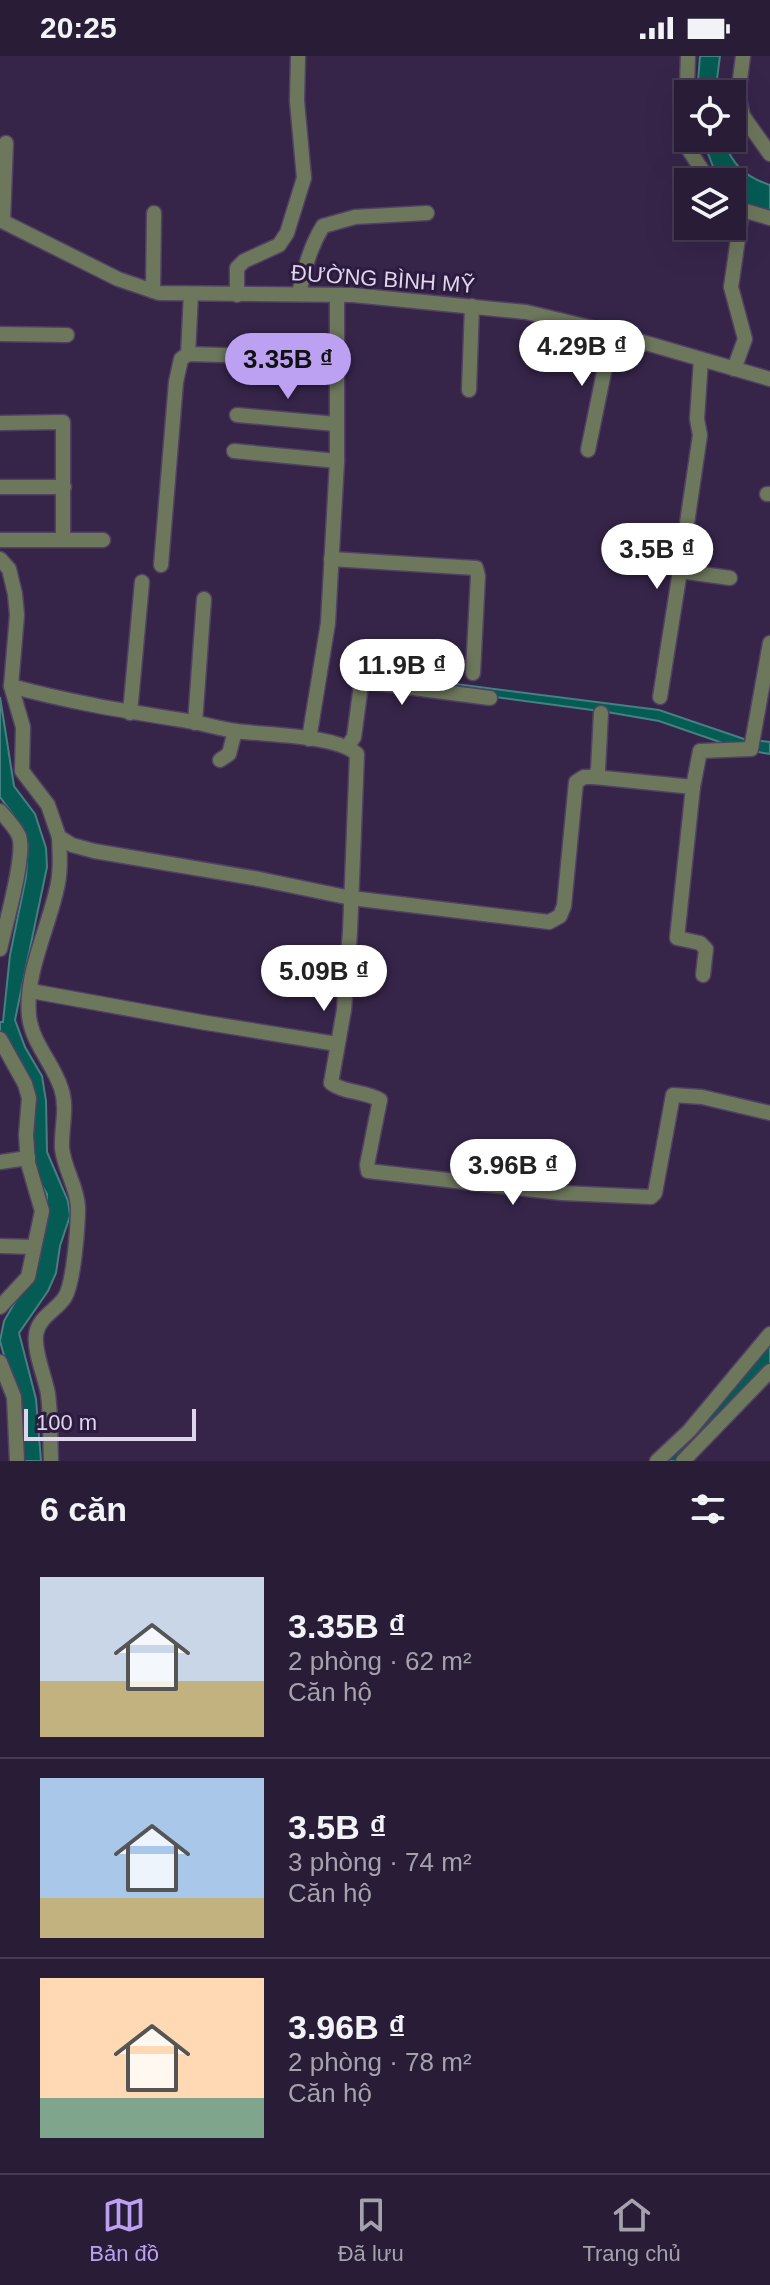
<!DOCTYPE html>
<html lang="vi">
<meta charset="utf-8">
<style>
:root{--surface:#281c37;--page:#342942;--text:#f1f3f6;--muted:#a5a1ad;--line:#443a52;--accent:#bca0f2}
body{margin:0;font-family:Helvetica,sans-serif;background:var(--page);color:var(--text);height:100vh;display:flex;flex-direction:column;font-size:30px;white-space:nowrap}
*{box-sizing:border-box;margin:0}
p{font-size:26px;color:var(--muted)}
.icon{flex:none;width:44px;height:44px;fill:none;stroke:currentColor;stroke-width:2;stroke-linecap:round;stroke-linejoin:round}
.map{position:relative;height:1405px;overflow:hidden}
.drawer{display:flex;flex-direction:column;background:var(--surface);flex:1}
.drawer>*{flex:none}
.tools{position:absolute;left:674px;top:24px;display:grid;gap:16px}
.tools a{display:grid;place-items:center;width:72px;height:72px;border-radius:0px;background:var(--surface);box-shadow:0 8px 32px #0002,0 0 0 2px var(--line);font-size:40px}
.scale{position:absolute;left:24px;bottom:20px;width:172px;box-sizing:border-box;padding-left:8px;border:4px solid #dfd5ec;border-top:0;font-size:22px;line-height:28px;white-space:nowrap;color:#dfd5ec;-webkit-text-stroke:6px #2c1b3e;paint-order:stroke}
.price{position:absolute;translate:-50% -68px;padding:0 18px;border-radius:28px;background:#fff;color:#222;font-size:26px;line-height:52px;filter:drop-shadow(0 2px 4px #0008)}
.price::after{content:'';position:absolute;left:50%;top:48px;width:24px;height:18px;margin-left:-12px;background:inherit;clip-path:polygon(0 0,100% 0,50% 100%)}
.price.on{background:var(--accent);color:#111}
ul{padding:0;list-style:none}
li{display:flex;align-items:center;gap:24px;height:200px;padding:0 40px}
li+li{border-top:2px solid var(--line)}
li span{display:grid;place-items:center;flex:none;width:224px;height:160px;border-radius:0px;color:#555}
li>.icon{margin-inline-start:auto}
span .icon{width:96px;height:96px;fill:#fffc;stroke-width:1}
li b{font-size:34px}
h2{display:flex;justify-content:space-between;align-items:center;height:96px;padding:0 40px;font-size:34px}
.status{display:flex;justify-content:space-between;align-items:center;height:56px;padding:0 40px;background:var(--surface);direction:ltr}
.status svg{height:22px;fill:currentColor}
.tabs{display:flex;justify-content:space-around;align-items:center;height:112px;border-top:2px solid var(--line);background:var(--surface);font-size:22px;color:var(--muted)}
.tabs a{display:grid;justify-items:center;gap:4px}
.tabs .on{color:var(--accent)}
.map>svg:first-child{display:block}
</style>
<div class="status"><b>20:25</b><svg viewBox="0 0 49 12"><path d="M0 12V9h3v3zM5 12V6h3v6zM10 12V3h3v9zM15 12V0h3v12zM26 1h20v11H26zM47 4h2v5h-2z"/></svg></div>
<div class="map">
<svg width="770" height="1405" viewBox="0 0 770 1405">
<rect width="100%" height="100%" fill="#362549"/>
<!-- water -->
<g fill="#045c54" stroke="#468082" stroke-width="2">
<polygon points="700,0 720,0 715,38 697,38"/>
<path d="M702,82H722C733,109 743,120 770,129V159L732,143V126H719Z"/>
<polygon points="370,617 659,654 744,683 770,686 770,698 740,693 659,665 607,656 361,623 363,618"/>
<polygon points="0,641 14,730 35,758 46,792 47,811 15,964 25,991 42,1020 46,1045 47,1096 68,1145 70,1160 60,1190 56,1217 48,1235 19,1277 36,1343 41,1405 23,1405 7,1310 0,1285 4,1265 39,1205 47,1156 47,1138 36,1119 32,1080 32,1035 23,1009 14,995 0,987 0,966 3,966 10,899 26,821 28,789 23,772 0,741"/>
<polygon points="770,1282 770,1312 680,1405 661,1405"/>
</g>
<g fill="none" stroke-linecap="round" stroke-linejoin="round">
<!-- minor casing -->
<g stroke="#514163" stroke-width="17">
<g id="minor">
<polyline points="688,0 685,88 710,126"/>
<polyline points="743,0 738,39 743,60 770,98"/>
<polyline points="732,151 770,162"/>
<polyline points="0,164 118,223 159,237 353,239 526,256 601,274 770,323"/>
<polyline points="3,165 6,87"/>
<polyline points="153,235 154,157"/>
<path d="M299,238C304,214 310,191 323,170L355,161L427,157"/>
<polyline points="237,239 237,212 244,205 279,189 287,177 304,122 297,45 298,0"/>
<polyline points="0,278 67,279"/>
<polyline points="188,298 191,238"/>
<polyline points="734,313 745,283 731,231 742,155"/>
<polyline points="469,334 472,250"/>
<polyline points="237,359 336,368"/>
<polyline points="0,367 63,366 63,483"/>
<polyline points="588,394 612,277"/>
<polyline points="234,395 337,405"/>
<polyline points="0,431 64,431"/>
<polyline points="767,438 770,438"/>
<polyline points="0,484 103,484"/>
<polyline points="0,503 9,513 15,538 17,559 11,630 23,671 22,715 48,749 59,781 72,789 94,795 259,823 351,842 549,866 560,860 564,850 576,726 584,721 594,721 598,714 601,657"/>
<polyline points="331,503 476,512 478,520 473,617"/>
<polyline points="161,509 176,326 181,303 188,298 259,300"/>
<polyline points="680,515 700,379 697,363 701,303"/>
<path d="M11,630C72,647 132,656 194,666C208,669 222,673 236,675C265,679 337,679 357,698L350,876L344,954L331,1027C344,1037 365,1035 380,1044L367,1109L368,1115L562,1137L651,1141L655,1137L673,1039L702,1041L770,1057"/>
<polyline points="660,641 680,515 730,522"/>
<polyline points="130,657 142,526"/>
<polyline points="195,667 204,543"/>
<polyline points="309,683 328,567 337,405 337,239"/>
<polyline points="347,691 354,681 361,629 368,626 490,642"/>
<polyline points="220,704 229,698 235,675"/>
<polyline points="594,721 693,731 700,695 751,693 770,587"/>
<polyline points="693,731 677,882 700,887 706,893 703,919"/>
<path d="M0,755C6,762 15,771 19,780C26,799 5,870 0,893"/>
<polyline points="31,935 201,966 337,988"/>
<polyline points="0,983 25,1028 29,1042 26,1079 28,1107 42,1155 28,1221 0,1251"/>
<polyline points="0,1106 28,1102"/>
<polyline points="0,1190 34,1191"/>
<polyline points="0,1306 14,1341 17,1405"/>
<path d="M51,1405C50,1383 51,1360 48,1338C45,1320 34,1297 36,1279C38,1261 57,1254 65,1241C74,1226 78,1169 78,1151C77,1130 64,1113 62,1092C61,1072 68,1052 61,1032C53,1007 32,987 29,960C25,919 47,875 56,836C61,818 60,800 59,781"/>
<polyline points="657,1405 689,1375 770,1278"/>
<polyline points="683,1405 770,1315"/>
</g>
</g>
<!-- minor -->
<use href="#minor" stroke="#6d775c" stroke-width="14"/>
</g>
<g text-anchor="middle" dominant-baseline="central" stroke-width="6" stroke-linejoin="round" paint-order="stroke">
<!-- street labels -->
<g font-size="22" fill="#dfd5ec" stroke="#2c1b3e">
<text transform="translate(383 223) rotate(4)">ĐƯỜNG BÌNH MỸ</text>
</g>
</g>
</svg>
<div class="tools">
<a><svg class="icon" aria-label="locate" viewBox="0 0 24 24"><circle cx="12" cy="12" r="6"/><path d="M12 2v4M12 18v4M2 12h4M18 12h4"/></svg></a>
<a><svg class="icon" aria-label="layers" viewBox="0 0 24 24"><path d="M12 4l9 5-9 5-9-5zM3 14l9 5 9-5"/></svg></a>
</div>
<div class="scale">100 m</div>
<b class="price" style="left:582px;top:332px">4.29B ₫</b>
<b class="price on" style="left:288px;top:345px">3.35B ₫</b>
<b class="price" style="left:657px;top:535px">3.5B ₫</b>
<b class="price" style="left:402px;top:651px">11.9B ₫</b>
<b class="price" style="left:324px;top:957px">5.09B ₫</b>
<b class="price" style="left:513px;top:1151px">3.96B ₫</b>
</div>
<section class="drawer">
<h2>6 căn<svg class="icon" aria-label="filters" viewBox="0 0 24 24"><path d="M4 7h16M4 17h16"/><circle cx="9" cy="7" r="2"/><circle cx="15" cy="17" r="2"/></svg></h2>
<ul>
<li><span style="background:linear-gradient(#c9d6e8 65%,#c2b280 0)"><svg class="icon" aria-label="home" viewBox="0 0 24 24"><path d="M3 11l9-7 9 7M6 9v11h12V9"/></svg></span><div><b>3.35B ₫</b><p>2 phòng · 62 m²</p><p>Căn hộ</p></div></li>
<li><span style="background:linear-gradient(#a9c7e8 75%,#c2b280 0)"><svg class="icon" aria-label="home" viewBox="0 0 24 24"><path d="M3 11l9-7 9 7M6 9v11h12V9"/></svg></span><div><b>3.5B ₫</b><p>3 phòng · 74 m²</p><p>Căn hộ</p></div></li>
<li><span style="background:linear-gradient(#ffd9b3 75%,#7fa58c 0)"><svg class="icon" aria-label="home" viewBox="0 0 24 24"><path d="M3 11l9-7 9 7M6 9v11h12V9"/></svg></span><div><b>3.96B ₫</b><p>2 phòng · 78 m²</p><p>Căn hộ</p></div></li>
</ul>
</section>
<nav class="tabs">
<a class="on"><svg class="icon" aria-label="map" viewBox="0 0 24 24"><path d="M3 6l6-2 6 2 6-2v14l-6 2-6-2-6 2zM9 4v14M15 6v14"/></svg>Bản đồ</a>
<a><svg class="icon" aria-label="saved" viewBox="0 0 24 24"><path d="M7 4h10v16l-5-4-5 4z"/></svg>Đã lưu</a>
<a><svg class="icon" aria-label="home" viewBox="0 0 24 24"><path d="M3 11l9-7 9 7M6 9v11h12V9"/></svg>Trang chủ</a>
</nav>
